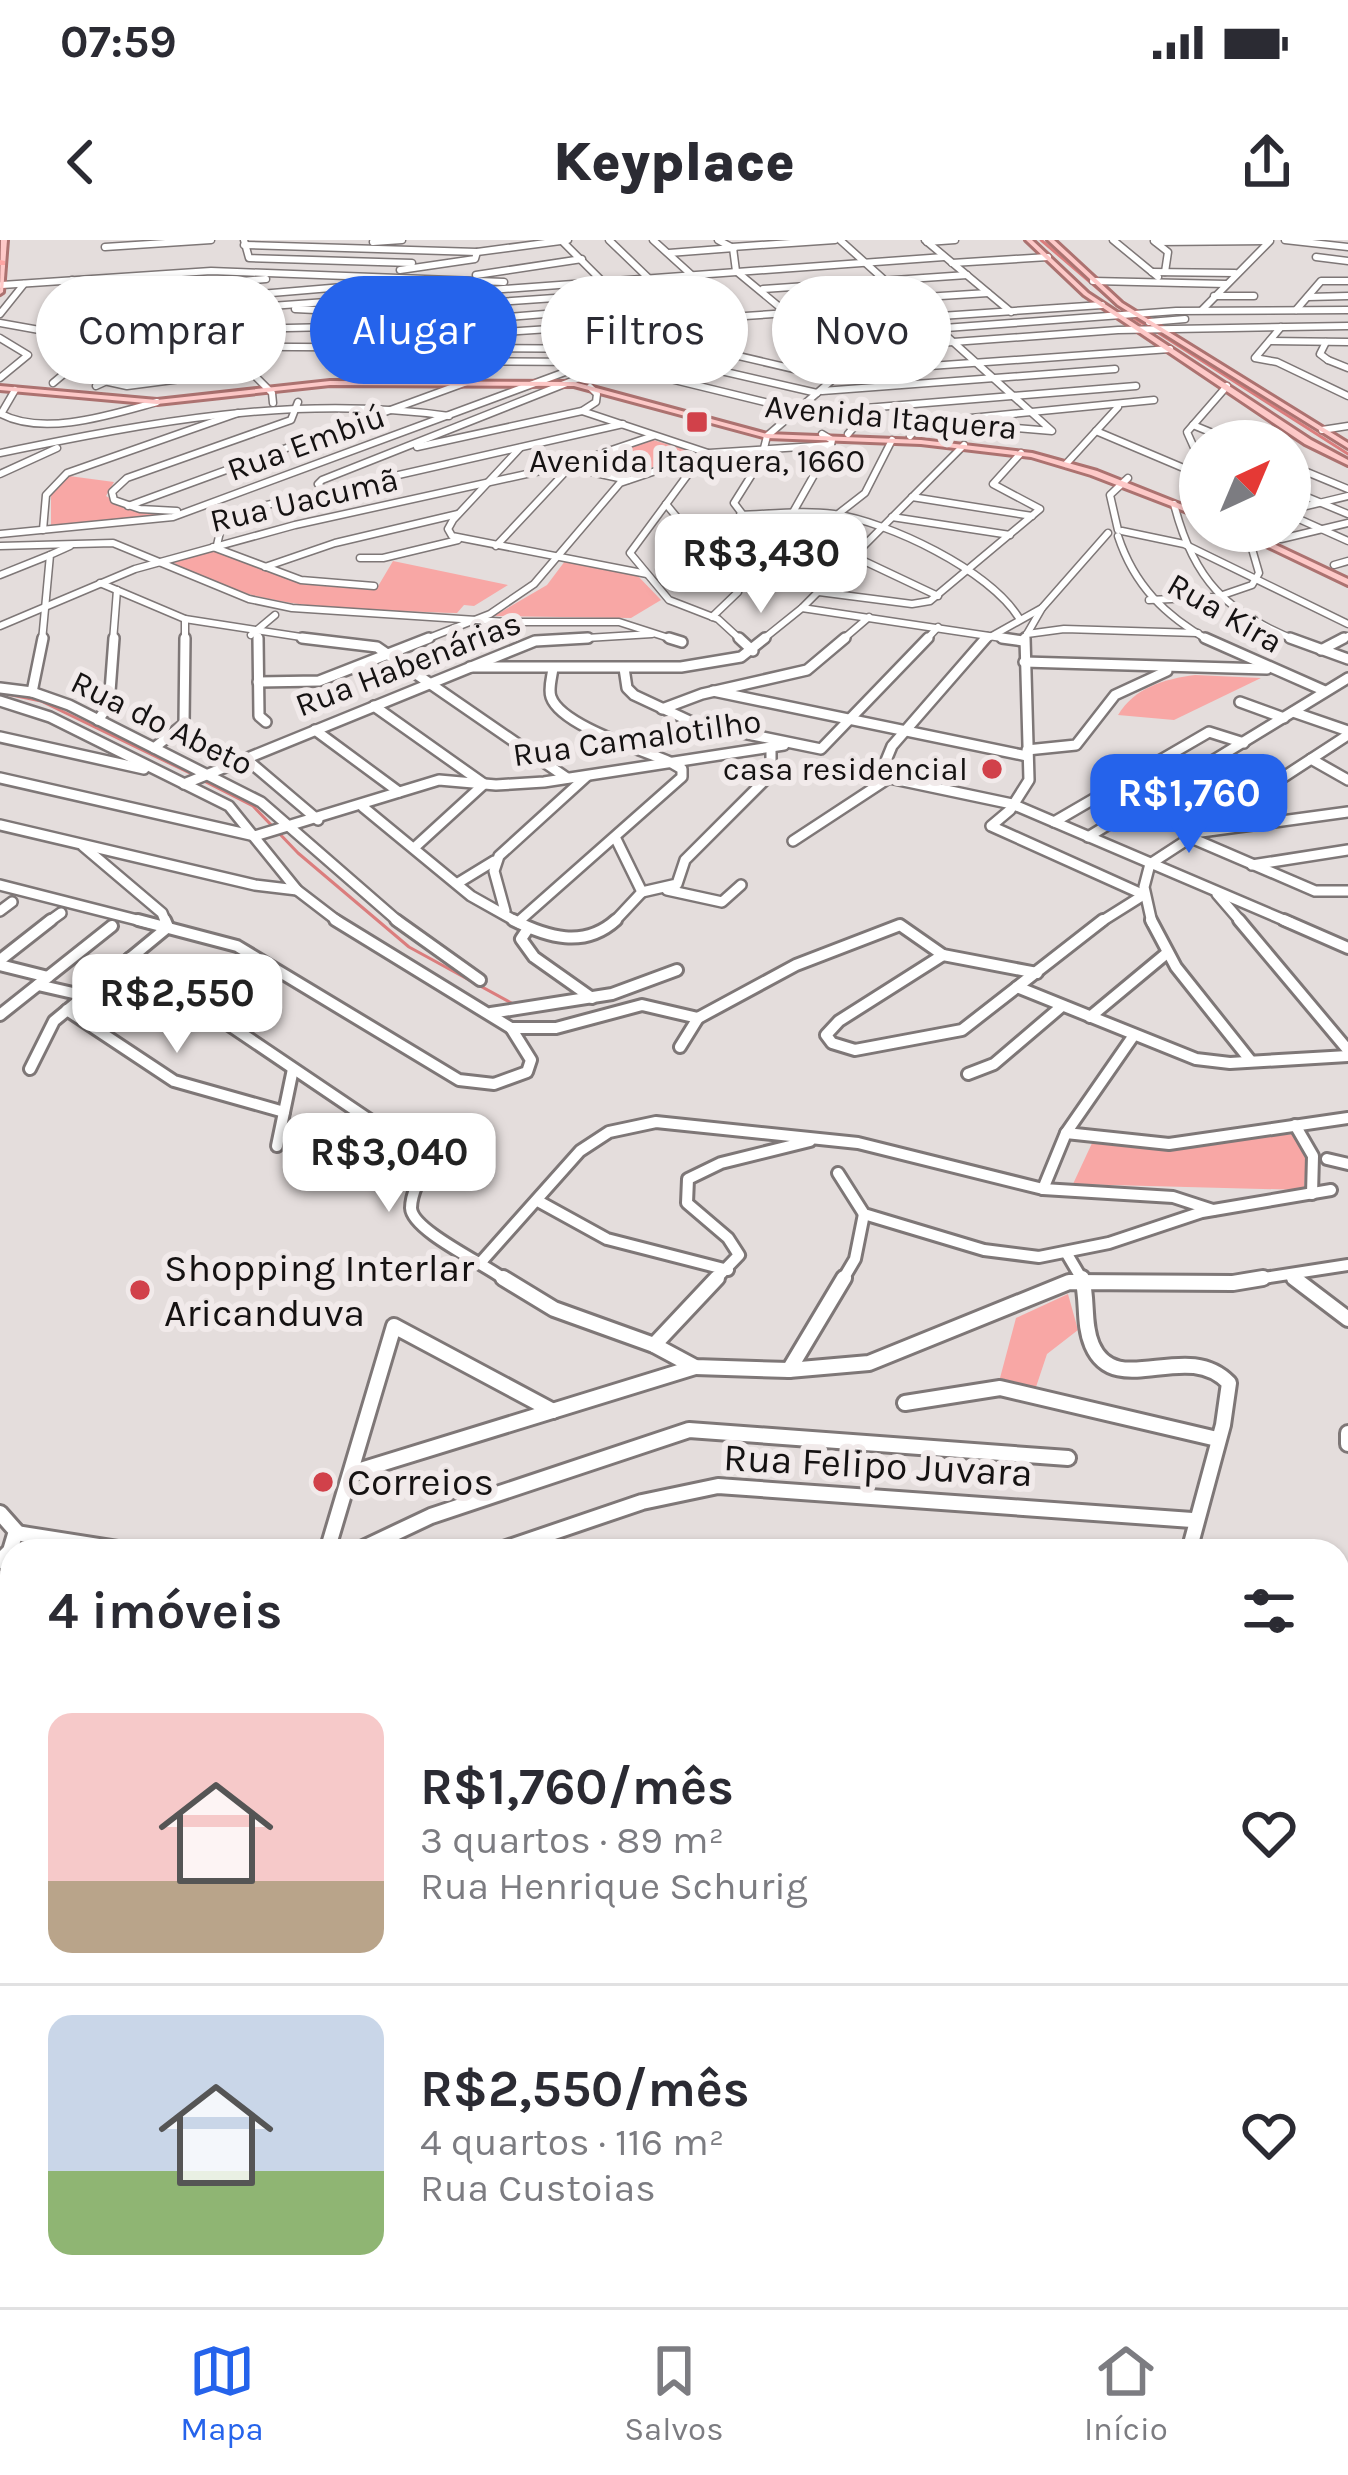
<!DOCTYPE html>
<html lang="pt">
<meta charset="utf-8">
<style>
:root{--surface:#fff;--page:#f2f2f3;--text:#2b2b33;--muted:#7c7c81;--line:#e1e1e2;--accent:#2563eb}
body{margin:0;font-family:Karla,sans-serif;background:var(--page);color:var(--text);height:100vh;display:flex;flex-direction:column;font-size:45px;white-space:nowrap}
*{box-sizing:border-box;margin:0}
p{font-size:39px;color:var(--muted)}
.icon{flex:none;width:66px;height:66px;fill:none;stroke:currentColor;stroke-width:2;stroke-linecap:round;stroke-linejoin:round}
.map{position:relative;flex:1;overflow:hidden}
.side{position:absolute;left:0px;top:1299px;width:1350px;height:768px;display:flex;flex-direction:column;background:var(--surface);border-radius:36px 36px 0 0;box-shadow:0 3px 9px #0004}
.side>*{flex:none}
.hud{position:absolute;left:36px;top:36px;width:1278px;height:108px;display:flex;gap:24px}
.needle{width:78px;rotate:44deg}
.tools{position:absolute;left:1179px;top:180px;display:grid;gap:24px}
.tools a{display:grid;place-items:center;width:132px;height:132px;border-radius:50%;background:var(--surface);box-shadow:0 3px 9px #0004;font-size:60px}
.price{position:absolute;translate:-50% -102px;padding:0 27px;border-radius:24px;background:#fff;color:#222;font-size:39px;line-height:78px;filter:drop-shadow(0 3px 6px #0008)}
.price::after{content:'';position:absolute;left:50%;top:72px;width:36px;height:27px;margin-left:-18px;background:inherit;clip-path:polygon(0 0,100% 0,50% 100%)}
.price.on{background:var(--accent);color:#fff}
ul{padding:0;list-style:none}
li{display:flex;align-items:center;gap:36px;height:300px;padding:0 48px}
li+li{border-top:3px solid var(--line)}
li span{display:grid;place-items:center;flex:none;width:336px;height:240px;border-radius:24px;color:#555}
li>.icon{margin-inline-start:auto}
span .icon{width:144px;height:144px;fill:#fffc;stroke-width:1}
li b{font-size:51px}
h2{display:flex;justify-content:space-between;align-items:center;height:144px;padding:0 48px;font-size:51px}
.pill{padding:0 42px;border-radius:54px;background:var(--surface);box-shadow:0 3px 9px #0004;font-size:42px;line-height:108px}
.pill.on{background:var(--accent);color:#fff}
.status{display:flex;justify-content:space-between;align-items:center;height:84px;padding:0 60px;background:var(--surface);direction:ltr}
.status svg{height:33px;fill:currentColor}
header{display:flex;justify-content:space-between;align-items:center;height:156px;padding:0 48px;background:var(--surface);font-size:54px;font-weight:800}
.dock{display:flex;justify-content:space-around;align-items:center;height:168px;border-top:3px solid var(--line);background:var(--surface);font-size:33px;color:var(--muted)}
.dock a{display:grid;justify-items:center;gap:6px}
.dock .on{color:var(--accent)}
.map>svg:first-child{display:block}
</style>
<div class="status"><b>07:59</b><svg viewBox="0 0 49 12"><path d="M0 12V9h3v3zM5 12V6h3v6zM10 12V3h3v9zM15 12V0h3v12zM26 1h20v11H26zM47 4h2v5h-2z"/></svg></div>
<header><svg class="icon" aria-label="back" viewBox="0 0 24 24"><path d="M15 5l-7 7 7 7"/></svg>Keyplace<svg class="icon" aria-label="share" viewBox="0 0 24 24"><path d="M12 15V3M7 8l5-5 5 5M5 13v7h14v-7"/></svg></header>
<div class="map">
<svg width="1348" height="2067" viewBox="0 0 1348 2067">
<rect width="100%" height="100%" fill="#e4dddc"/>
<!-- green -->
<g fill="#f8a7a5">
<polygon points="653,200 694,212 633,234 580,224"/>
<polygon points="69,236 114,242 106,256 130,270 172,274 51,287 51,253"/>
<path d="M210,310C266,331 317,350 377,348L393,321L508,345L474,366L464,365L457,373C362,369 255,374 171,321Z"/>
<polygon points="565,321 636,334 661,360 631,378 494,376 547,345"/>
<path d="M1195,435L1261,438L1174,480L1118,475C1134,448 1164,439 1195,435Z"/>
<polygon points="1292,894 1306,918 1304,950 1073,944 1093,901 1157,909"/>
<polygon points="1068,1054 1078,1090 1047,1114 1036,1147 1000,1138 1016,1078"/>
</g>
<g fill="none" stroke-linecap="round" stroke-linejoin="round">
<!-- stream -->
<g stroke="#db7d7d" stroke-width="3">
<polyline points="1041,0 1124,71"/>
<polyline points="1132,77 1149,87"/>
<polyline points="1157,92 1348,214"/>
<polyline points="2,453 41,461 196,536"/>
<polyline points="204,541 253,566 298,613 409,707 515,765"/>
</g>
<!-- minor-far4 casing -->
<g stroke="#7e7777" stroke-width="9">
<g id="minor-far4">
<polyline points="244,0 249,18 412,23"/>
<polyline points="561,0 644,83"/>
<polyline points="609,0 692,80"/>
<polyline points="653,0 738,77"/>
<polyline points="718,0 733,8 736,31 794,79 783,106 837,121 845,129 767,196 761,220 734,263 756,292 819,352"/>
<polyline points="840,0 1052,191 936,181"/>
<polyline points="925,0 1011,72"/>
<polyline points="1113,0 1158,37"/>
<polyline points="1285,0 1348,7"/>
<polyline points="1154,1 1168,12 1165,32"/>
<polyline points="373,2 402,0"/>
<polyline points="927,2 955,0"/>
<polyline points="1156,2 1269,1"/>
<polyline points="244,5 477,12 568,0"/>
<polyline points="105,7 211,0"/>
<polyline points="732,7 835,0"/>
<polyline points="669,13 734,8"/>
<polyline points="1316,17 1348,21"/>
<polyline points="952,23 1048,17"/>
<polyline points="400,30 475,19 477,12"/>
<polyline points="1152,32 1235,33"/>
<polyline points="476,35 582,19"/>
<polyline points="72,40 63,61 69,66 146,75 944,17"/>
<polyline points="1093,41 1226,44"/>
<polyline points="2,45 211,31 504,42"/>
<polyline points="763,49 967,35"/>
<polyline points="1214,56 1254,56"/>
<polyline points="1308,57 1348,56"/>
<polyline points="782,66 988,53"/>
<polyline points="104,67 390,43"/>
<polyline points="104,68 108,58 128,50 266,39"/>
<polyline points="414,68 569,57"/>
<polyline points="295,69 436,76 465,84"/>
<polyline points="1202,70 1270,1"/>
<polyline points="1296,70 1321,41 1348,41"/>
<polyline points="0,74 24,44"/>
<polyline points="459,81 582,71"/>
<polyline points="1149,82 1185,79"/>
<polyline points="0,83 56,93 422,85 491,93 789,73"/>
<polyline points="793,86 1102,65"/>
<polyline points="1281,87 1255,118 1277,122 1348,156"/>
<polyline points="0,98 28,115 0,138"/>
<polyline points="782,100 1176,71 1348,70"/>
<polyline points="674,101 837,139"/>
<polyline points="1270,101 1348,102"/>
<polyline points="1326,102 1320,114 1328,120"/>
<polyline points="112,106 628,109"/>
<polyline points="643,113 817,153"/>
<polyline points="803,113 1118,90 1348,86"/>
<polyline points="737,116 731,96 739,83"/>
<polyline points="1328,120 1348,128"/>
<polyline points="412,121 588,122"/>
<polyline points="244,125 272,153 273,163"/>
<polyline points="613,125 797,170"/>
<polyline points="845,132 1170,109"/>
<polyline points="361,139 417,120"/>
<polyline points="104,141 127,146 250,130"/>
<polyline points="53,143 90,112 118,105"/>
<polyline points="96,146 129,131 261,112"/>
<path d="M15,150L1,174C44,197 113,174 157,162"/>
<polyline points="822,151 1115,129"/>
<polyline points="582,171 708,213"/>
<polyline points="792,174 1136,146"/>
<polyline points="971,178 1154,160"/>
<polyline points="1193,185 1232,201"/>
<polyline points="1322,190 1348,186"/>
<polyline points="1096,191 1200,235"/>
<polyline points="848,194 870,168"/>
<polyline points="910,196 920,184 939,181"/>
<polyline points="417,207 582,171 596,162 597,154 590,147"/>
<polyline points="520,208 453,280 448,289 452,296 647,334"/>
<path d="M0,213C151,182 295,154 449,176"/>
<polyline points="689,220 689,233 630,313 669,360 718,379 742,401"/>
<polyline points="1200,221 1187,192 1227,146"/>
<polyline points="570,224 653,196"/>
<polyline points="1066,224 1118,167"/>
<polyline points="1290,225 1348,249"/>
<polyline points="0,234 57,208"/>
<polyline points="1290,250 1348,274"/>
<polyline points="324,251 318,244 322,240 625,120"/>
<polyline points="912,257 1032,276"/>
<polyline points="666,264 738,352 712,377"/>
<path d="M1174,264C1193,339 1226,373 1298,401"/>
<polyline points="128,266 467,142"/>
<polyline points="1290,270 1348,256"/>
<polyline points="177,271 140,269 114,260 112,252 127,238 291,180 298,162"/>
<polyline points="792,274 831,205 832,200 822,194"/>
<polyline points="838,274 865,253 892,200"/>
<path d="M740,275C771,274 803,270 834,274C889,282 989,330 1019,378"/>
<polyline points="1290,275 1348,301"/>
<polyline points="892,277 1010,295"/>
<polyline points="43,290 46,255 67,233 238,173"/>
<polyline points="1118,290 1110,255 1128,238"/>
<polyline points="1122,291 1184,304 1348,384"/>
<polyline points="756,292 809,295 938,356"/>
<polyline points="0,294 173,277 695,84"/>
<path d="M1118,296C1134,345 1165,376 1210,401"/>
<polyline points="1281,299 1348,283"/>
<polyline points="217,305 223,279 249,269 623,184"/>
<polyline points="0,306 113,303 249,359 292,368 507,382 619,382 678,401"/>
<polyline points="496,306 569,228"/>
<polyline points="213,307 301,340 374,346"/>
<polyline points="360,318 383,318 458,300"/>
<polyline points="1334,325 1348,321"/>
<polyline points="265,327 335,303 458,274"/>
<polyline points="0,335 50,315"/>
<polyline points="100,343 185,379 327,401"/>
<polyline points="819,352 912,364 930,361 1040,269 993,244 1021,213"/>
<polyline points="1149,360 1217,357 1252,345 1259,333 1248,295"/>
<polyline points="802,368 1022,401"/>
<polyline points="0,386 135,329 295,285 563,226 628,240"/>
<polyline points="1027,394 1064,389 1198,393"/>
<polyline points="251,395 275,375"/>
<polyline points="258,396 258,401"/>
<polyline points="42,401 50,315 70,306"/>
<polyline points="113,401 117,350"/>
<polyline points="185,401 185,379"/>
<polyline points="421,401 490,374 534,344 620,243 709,213 831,205"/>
<polyline points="537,401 652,394"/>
<polyline points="761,401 802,368 964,205"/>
<polyline points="841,401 869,377"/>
<polyline points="925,401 938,387"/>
<polyline points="983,401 1042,368 1108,293"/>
<polyline points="1023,401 1042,368"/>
<polyline points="1339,401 1348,396"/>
</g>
</g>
<!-- minor-far3 casing -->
<g stroke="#7e7777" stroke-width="14">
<g id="minor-far3">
<polyline points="258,398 259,476 266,482"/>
<polyline points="302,398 377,407 567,538"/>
<polyline points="669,398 682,402"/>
<polyline points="739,398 753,411"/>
<polyline points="1002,398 1023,401"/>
<polyline points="1025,398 1029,540 1010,570 991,586 1142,654"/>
<polyline points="1205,398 1325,451"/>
<polyline points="1290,398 1348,419"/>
<polyline points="1321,410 1344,398"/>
<polyline points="1024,422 1267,429"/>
<polyline points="470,427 681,427 741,417 765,398"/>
<polyline points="624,428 627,448 634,455 694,483 821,509 928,398"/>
<polyline points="258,442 319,441 429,398"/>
<polyline points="0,448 32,452 69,465 261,562 400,683"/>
<polyline points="713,451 1027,516"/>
<polyline points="32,452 43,398"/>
<polyline points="0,461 50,477 229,566 297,650 340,683"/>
<polyline points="1240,462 1284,478"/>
<polyline points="374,466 484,544 414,608"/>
<polyline points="662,469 702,454 807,430 845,398"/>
<polyline points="1293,472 1348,491"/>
<polyline points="98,480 109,465 114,398"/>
<polyline points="315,490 399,552"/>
<polyline points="0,497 144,529"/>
<polyline points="154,508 184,484 185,398"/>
<polyline points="1027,510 1076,505 1115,455 1167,431"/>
<polyline points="245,518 318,580"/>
<polyline points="1311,519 1348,540"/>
<polyline points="0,538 255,596 439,540 496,545 544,542 784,505"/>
<polyline points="889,538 1012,564 1291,683"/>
<polyline points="889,538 885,523 892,506 986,398"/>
<polyline points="184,544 535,401 588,398"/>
<polyline points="1160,552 1222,576"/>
<polyline points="363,567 471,656 519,683"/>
<polyline points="1054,582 1209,492 1244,503"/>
<polyline points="0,585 255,645 297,650"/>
<polyline points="1201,592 1348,572"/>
<polyline points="1088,597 1348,438"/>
<polyline points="1189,597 1315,651 1348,651"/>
<polyline points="616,599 642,652"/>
<polyline points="793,601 889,538"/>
<polyline points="83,606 162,673 166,683"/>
<polyline points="1252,625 1348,610"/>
<polyline points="458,643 494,621"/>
<polyline points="0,645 149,683"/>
<polyline points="667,650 722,662 741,645"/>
<polyline points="642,652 677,644 685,620 771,534 771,507"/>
<polyline points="1217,654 1242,683"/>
<polyline points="0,671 12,662"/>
<polyline points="505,671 494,631 499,616 587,536"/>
<path d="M518,682L682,537V529L670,522C643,510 561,486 551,457C548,449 552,437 553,428"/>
<polyline points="47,683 61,673"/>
<polyline points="613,683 642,652"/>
<polyline points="1099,683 1142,656"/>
<polyline points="1152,683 1144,647 1150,624 1348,495"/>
</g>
</g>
<!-- minor-far2 casing -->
<g stroke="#7e7777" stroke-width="16">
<g id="minor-far2">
<polyline points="138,680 237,706 459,840 494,844 527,832 531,820 511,788"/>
<polyline points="335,680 511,788 556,788 642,765 698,778 796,725 900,685 943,715 1037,733"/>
<polyline points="396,680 480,740"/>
<path d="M513,680C547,697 584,709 616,680"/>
<polyline points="1151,680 1176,727 1250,820"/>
<polyline points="1239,680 1348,810"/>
<polyline points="1284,680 1348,708"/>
<polyline points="527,690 521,699 534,717 592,758"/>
<polyline points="943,715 839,781 826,795 832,803 855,810 962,790 1103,680"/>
<path d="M130,718L420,914C427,937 411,946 411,968C412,991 487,1025 507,1041"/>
<polyline points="0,720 51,680"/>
<polyline points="0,725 48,737"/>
<polyline points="38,745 73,753"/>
<polyline points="1017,747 1196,819 1230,823 1348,816"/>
<polyline points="67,770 174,841 284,872"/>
<polyline points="491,773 612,754 677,730"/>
<polyline points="0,775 112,686"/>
<polyline points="1090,777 1167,713"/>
<polyline points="680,807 698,778"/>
<polyline points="30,829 54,781 168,687 165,680"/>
<polyline points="968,834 994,824 1062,766"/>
<polyline points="1295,885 1313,916 1312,954"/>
<polyline points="1066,893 1169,904 1348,878"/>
<polyline points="277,906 293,829"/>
<polyline points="1327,919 1348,924"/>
<polyline points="838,933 864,974 984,1010 1039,1017 1109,1003 1202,972 1331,950"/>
<polyline points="1043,949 1066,893 1134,795"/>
<polyline points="538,961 607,999 728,1030"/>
<polyline points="1067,1014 1083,1041"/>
<polyline points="482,1021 580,911 609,892 656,882 858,903 1043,949 1173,957 1213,970"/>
<polyline points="1291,1036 1298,1041"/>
<polyline points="714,1041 739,1015 728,998 687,963 688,939 721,923 810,901"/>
<polyline points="842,1041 855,1019 864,974"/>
<polyline points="1244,1041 1348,1025"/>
</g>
</g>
<!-- minor-far1 casing -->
<g stroke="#7e7777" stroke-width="20">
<g id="minor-far1">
<polyline points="503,1038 554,1069 654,1105 695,1127 789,1130 869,1123 1069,1042 1233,1043 1263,1038"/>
<path d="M1082,1038C1088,1060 1083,1084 1092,1105C1116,1161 1186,1098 1229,1143L1223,1185L1189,1311"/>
<polyline points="1294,1038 1348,1079"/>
<polyline points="654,1105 717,1038"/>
<polyline points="789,1130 844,1038"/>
<polyline points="905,1163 1000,1148 1217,1199"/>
<polyline points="1348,1193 1348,1204"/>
<polyline points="351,1233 695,1127"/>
<polyline points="0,1273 16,1291 10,1311 0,1321"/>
<polyline points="16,1293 130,1311"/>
<polyline points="327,1311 394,1086 553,1171"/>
<polyline points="357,1311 431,1276 689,1190 1068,1218"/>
<polyline points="498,1311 642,1262 718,1246 1192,1280"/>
<polyline points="1338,1346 1348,1347"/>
<polyline points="1339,1457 1347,1495"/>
</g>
</g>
<!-- minor casing -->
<g stroke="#7e7777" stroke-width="22">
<g id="minor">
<polyline points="1346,1492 1348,1499"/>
<polyline points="1338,1762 1348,1766"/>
<polyline points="172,2055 177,2067"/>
<polyline points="398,2055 404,2067"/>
<polyline points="624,2055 631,2067"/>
<polyline points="718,2055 721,2067"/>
<polyline points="807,2055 807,2067"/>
<polyline points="98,2067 103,2055"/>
<polyline points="761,2067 772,2055"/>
<polyline points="1049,2067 1054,2055"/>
<polyline points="1334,2067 1348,2058"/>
</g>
</g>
<!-- major casing -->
<g stroke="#ac7270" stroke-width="6">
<g id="major">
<polygon points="1,0 7,0 3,52 0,54"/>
<polygon points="1026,0 1032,0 1088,53 1311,200 1348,220 1348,225 1305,204 1084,55"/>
<polygon points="1048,0 1054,0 1122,63 1348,203 1348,208 1118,65"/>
<polygon points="330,141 574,142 767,194 921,200 1032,213 1097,231 1200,272 1200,277 1091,235 1031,217 921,204 767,198 574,146 330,145 157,164 0,150 0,146 157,160"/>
<polygon points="1235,291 1246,291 1348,339 1348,345"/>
</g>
</g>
<!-- highway casing -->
<g stroke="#ac7270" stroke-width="6">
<polygon id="highway" points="0,20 5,21 5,25 0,25"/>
</g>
<!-- minor-far4 -->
<use href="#minor-far4" stroke="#fff" stroke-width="6"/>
<!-- minor-far3 -->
<use href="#minor-far3" stroke="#fff" stroke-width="9"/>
<!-- minor-far2 -->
<use href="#minor-far2" stroke="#fff" stroke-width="10"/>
<!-- minor-far1 -->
<use href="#minor-far1" stroke="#fff" stroke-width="14"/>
<!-- minor -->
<use href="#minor" stroke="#fff" stroke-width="16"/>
<!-- major -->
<use href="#major" fill="#fec9c8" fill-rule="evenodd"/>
<!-- highway -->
<use href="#highway" fill="#fea5a3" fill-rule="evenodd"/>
</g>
<!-- markers -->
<g fill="#d1414a" stroke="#f1eaea" stroke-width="4.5">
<rect x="685" y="170" width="24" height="24" rx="6"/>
<circle cx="992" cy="529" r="12"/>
<circle cx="140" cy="1050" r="12"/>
<circle cx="323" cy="1242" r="12"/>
</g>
<g text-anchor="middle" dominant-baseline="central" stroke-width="12" stroke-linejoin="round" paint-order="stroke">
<!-- far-street labels -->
<g font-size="33" fill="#151212" stroke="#f1eaea">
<text transform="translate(891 177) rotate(5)">Avenida Itaquera</text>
<text transform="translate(306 203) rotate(-20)">Rua Embiú</text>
<text transform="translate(304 260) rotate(-13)">Rua Uacumã</text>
<text transform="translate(1225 373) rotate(30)">Rua Kira</text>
<text transform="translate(408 424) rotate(-21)">Rua Habenárias</text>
<text transform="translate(162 483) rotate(26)">Rua do Abeto</text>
<text transform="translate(637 498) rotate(-8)">Rua Camalotilho</text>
</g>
<!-- far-poi labels -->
<g font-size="33" fill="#151212" stroke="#f1eaea">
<text x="697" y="221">Avenida Itaquera, 1660</text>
<text x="968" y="529" text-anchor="end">casa residencial</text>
</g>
<!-- poi labels -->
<g font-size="39" fill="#151212" stroke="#f1eaea" text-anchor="start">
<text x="164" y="1028">Shopping Interlar<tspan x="164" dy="45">Aricanduva</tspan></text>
<text x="347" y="1242">Correios</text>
</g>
<!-- street labels -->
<g font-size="39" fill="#151212" stroke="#f1eaea">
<text transform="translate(878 1225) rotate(3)">Rua Felipo Juvara</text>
</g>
</g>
</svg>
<div class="tools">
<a><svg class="needle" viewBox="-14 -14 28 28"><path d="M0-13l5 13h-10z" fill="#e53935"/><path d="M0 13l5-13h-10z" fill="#7c7c81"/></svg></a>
</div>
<b class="price" style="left:761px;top:376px">R$3,430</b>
<b class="price on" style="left:1189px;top:616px">R$1,760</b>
<b class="price" style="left:177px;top:816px">R$2,550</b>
<b class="price" style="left:389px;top:975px">R$3,040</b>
<div class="hud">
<a class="pill">Comprar</a>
<a class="pill on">Alugar</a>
<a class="pill">Filtros</a>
<a class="pill">Novo</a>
</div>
<section class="side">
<h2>4 imóveis<svg class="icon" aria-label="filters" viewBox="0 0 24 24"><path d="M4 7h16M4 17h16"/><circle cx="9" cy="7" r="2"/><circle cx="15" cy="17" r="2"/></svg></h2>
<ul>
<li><span style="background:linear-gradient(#f6c9c9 70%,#b9a48a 0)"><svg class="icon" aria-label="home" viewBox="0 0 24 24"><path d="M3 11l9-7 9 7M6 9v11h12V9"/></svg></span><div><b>R$1,760/mês</b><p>3 quartos · 89 m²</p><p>Rua Henrique Schurig</p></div><svg class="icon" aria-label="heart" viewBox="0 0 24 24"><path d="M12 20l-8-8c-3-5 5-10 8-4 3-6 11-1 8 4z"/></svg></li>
<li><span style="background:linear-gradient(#c9d6e8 65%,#8fb573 0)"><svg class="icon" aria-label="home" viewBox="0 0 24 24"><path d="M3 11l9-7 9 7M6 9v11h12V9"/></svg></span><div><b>R$2,550/mês</b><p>4 quartos · 116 m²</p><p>Rua Custoias</p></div><svg class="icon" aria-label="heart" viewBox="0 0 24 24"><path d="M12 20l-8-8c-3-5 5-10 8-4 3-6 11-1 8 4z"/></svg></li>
</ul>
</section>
</div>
<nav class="dock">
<a class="on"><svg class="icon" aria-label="map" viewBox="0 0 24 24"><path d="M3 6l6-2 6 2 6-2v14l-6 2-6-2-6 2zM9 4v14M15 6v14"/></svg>Mapa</a>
<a><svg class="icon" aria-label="saved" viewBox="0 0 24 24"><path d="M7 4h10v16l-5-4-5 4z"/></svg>Salvos</a>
<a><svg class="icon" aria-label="home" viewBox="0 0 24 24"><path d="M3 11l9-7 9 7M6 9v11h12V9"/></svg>Início</a>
</nav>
